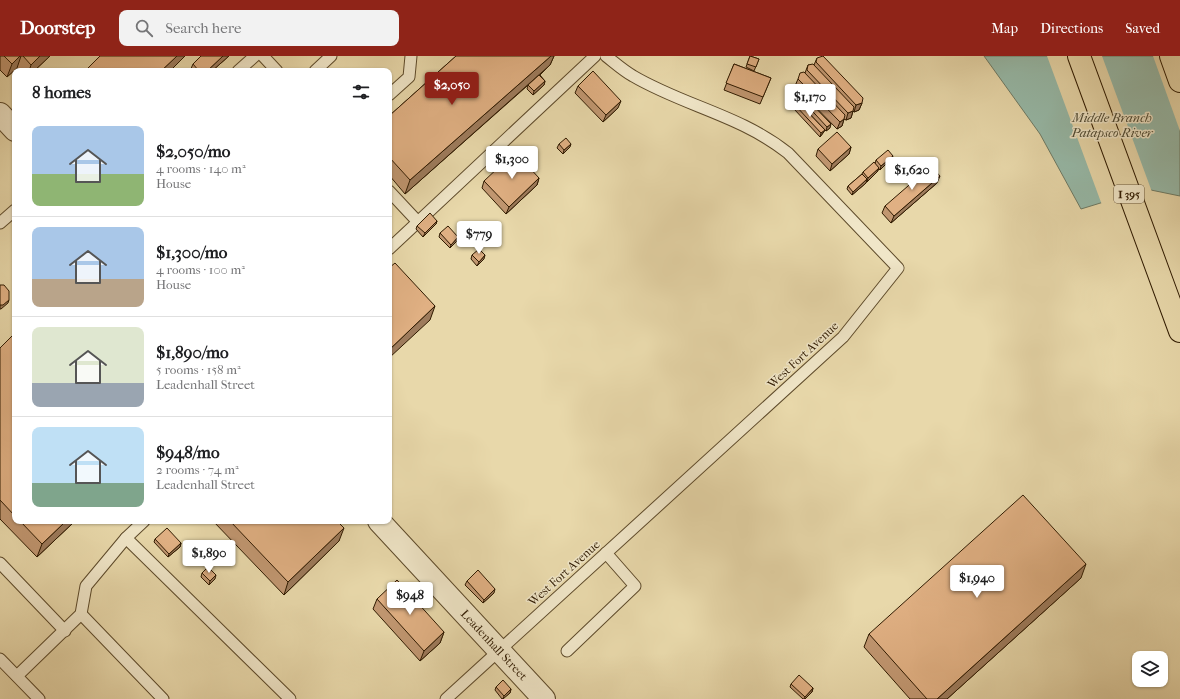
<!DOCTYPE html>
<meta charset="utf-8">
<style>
:root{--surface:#fff;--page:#f2f2f2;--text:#202124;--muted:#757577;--line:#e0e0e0;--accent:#8f2418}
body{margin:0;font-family:"IM FELL French Canon",serif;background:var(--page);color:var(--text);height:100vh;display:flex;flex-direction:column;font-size:15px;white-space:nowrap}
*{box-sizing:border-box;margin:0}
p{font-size:13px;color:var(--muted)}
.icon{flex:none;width:22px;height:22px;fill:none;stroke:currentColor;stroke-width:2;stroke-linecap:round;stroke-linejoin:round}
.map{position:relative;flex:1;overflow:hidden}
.sheet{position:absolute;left:12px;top:12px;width:380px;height:456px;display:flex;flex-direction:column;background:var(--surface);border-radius:8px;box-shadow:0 1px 3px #0004}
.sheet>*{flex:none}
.tools{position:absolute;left:1132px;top:595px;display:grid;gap:8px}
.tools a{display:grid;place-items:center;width:36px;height:36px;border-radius:8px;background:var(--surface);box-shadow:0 1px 3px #0004;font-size:20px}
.price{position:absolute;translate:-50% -34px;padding:0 9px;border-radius:4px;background:#fff;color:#222;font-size:13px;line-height:26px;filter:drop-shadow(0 1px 2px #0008)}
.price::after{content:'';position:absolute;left:50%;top:24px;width:12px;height:9px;margin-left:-6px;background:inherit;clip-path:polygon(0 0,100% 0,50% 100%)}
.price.on{background:var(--accent);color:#fff}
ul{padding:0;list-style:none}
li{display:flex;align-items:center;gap:12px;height:100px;padding:0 20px}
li+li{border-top:1px solid var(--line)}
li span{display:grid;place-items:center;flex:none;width:112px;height:80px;border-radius:8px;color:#555}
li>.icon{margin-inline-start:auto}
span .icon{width:48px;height:48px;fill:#fffc;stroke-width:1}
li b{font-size:17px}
h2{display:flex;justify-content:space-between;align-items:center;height:48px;padding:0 20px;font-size:17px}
header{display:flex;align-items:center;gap:24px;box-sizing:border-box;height:56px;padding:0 20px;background:var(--accent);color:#fff}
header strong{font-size:19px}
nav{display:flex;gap:22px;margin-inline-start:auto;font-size:14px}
.search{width:280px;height:36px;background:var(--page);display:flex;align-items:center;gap:10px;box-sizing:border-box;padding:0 14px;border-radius:8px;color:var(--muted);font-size:15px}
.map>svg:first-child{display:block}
</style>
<header>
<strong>Doorstep</strong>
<div class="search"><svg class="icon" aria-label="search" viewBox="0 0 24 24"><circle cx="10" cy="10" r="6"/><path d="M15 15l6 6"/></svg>Search here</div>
<nav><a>Map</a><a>Directions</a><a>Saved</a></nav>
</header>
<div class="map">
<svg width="1180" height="643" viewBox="0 0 1180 643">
<rect width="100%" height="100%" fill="#e8d8aa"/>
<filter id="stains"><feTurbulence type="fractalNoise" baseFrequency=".005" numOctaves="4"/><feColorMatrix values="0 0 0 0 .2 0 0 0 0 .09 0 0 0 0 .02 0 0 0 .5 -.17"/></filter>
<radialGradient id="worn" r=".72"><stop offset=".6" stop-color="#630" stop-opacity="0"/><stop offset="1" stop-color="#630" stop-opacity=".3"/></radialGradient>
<!-- water -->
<polygon fill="#97baa9" stroke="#6d7a65" points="984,0 1180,0 1180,140 1146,133 1081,153 1040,78"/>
<!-- pier -->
<g fill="#e8d8aa">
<polygon points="1047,0 1102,0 1152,136 1146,135 1102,149"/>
<polygon points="1153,0 1180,0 1180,75"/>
</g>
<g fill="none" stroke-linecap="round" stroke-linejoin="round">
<!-- service casing -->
<g stroke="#5d4a2a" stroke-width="13">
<g id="service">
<polyline points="263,0 277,15"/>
<polyline points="238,15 255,0"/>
<polyline points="315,15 331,0"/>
<polyline points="389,39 409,21 411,0"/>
<polyline points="389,135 418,166"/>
<polyline points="0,167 15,154"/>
<polyline points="389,193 595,0"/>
<polyline points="144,465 126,482 290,643"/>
<polyline points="0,507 65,575"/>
<polyline points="81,558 163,643"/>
<polyline points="567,595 635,530 606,497"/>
<polyline points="0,603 39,643"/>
<polyline points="17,620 81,558 86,530 126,482"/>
<path d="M446,643L843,281L898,212L788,97C740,59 684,50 633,20C624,15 615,7 606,0"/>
</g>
</g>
<!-- minor casing -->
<g stroke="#5d4a2a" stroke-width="24">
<g id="minor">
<polyline points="0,58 15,74"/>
<polyline points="379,465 544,643"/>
</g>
</g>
<!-- motorway casing -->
<g stroke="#2f1a00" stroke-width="24">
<g id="motorway">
<polyline points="1079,0 1180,275"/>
<polyline points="1171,0 1180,25"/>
</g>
</g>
<!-- service -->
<use href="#service" stroke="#f0e6c8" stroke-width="11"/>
<!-- minor -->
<use href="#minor" stroke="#f0e6c8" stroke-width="22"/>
<!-- motorway -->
<use href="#motorway" stroke="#e8d8aa" stroke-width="22"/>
</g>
<!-- wall -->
<g fill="#c19771" stroke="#2f1a00">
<polygon points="0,0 50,0 34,15 20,15 17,12 7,21 0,14"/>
<polygon points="201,0 229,0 212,15 190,15 193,8"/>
<polygon points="456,0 554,0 550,9 540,19 545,25 544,29 533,39 527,33 528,29 535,23 405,138 389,119 389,60"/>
<polygon points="750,0 759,3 754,15 746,11"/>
<polygon points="817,2 862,47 859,54 854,56 853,55 851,62 846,64 844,63 842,70 837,73 795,30 798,23 805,17 808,9 814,9"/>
<polygon points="734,8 771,22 760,48 724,34"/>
<polygon points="578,30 618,52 603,66 575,37"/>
<polygon points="803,42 830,72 826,75 801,49"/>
<polygon points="795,49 825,74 823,77 820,81 794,53"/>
<polygon points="559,88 570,91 563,98 557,92"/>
<polygon points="851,91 849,98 830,115 816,100 818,93"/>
<polygon points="893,100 891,103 880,114 879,113 877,116 867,126 866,125 866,127 852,139 847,133 848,130 862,118 863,116 875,108 876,104"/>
<polygon points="539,122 537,129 506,158 482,132 484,125"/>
<polygon points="937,127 891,167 882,157 885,150"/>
<polygon points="437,165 436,168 423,181 416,173 417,170"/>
<polygon points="440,177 457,185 450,192 439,181"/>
<polygon points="472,199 484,203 477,210 471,203"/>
<polygon points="15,277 15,465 75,465 37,501 0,463 0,292"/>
<polygon points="213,465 337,465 339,485 284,539"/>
<polygon points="155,483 181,487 180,491 168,501 154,486"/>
<polygon points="202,517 215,523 209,529 201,521"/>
<polygon points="1081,522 947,643 910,643 864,591 869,578"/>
<polygon points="467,525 494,537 483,547 465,529"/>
<polygon points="377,543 444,576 440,587 420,605 373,553"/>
<polygon points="791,628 813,632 812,636 805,643 803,643 790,631"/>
<polygon points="496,631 511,633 510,637 502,643 495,634"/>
</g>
<!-- shaded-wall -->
<g fill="#9d7b5c" stroke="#2f1a00">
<polygon points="20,0 21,0 17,12 7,21 12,8"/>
<polygon points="40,0 50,0 34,15 29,15 31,9"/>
<polygon points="177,0 185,0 170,15 161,15"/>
<polygon points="223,0 229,0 212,15 207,15"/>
<polygon points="551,0 554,0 550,9 405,138 410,124"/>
<polygon points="545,25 544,29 533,39 534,35"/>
<polygon points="621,45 618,52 603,66 606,59"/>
<polygon points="862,47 859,54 854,56 856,49"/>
<polygon points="853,55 851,62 846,64 848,57"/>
<polygon points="844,63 842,70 837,73 840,66"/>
<polygon points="831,68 830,72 826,75 827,71"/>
<polygon points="825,74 823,77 820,81 821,77"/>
<polygon points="571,88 570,91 563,98 564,94"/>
<polygon points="851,91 849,98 830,115 832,108"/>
<polygon points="893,100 891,103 880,114 881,110"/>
<polygon points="879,112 877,116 867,126 868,122"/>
<polygon points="940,120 937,127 891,167 894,160"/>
<polygon points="539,122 537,129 506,158 509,151"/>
<polygon points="867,123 866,127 852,139 853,136"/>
<polygon points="437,165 436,168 423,181 425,177"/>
<polygon points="458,181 457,185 450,192 451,189"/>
<polygon points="485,199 484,203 477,210 479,206"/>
<polygon points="9,244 8,247 1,253 0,253 0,249"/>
<polygon points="435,250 430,264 389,302 389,294"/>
<polygon points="66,465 75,465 37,501 42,488"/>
<polygon points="344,472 339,485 284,539 288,526"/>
<polygon points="181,487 180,491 168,501 169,498"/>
<polygon points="1086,508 1081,522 947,643 937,643"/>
<polygon points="216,519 215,523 209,529 210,525"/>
<polygon points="495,533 494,537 483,547 484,544"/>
<polygon points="444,576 440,587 420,605 424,595"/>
<polygon points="813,632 812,636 805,643 804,643 805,641"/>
<polygon points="511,633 510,637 503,643 504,640"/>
</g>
<!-- building -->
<g fill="#e0b083" stroke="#2f1a00">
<polygon points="4,0 20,0 12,8"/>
<polygon points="23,0 40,0 31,9"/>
<polygon points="100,0 177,0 161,15 85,15"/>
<polygon points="201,0 223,0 207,15 199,15 193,8"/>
<polygon points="456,0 551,0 410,124 389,101 389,60"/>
<polygon points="750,0 759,3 756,11 747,8"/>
<polygon points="823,0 863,42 862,47 856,49 816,6 817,2"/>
<polygon points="734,8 771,22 763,41 726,27"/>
<polygon points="813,8 854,51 853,55 848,57 807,14 808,9"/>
<polygon points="593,15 621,45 606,59 578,30"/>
<polygon points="804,16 845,59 844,63 840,66 798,23 800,17"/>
<polygon points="539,19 545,25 534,35 528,29"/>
<polygon points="803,42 806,42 831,68 827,71 803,45"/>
<polygon points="798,46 825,74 821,77 795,49"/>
<polygon points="837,76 851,91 832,108 818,93"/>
<polygon points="566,82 571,88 564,94 559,88"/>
<polygon points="888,94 893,100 881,110 876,104"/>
<polygon points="515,96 539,122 509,151 484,125"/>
<polygon points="874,106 879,112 868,122 863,116"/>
<polygon points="931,110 940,120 894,160 885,150"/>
<polygon points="862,118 867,123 853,136 848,130"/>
<polygon points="430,157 437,165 425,177 417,170"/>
<polygon points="448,170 458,181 451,189 440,177"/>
<polygon points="479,193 485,199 479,206 472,199"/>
<polygon points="395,207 435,250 389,294 389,212"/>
<polygon points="0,229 4,229 9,235 9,244 3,249 0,249"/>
<polygon points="15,277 15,460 0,444 0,292"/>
<polygon points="1023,439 1086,508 937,643 927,643 869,578"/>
<polygon points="20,465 66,465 42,488"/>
<polygon points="230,465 337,465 344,472 288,526"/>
<polygon points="167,472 181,487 169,498 155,483"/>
<polygon points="208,511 216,519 210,525 202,517"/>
<polygon points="478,514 495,533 484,544 467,525"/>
<polygon points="397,524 444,576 424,595 377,543"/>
<polygon points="799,619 813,632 805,641 791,628"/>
<polygon points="503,624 511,633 504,640 496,631"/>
</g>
<g text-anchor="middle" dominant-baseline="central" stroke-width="3" stroke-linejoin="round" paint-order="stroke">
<!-- shield labels -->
<rect fill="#f0e6c8" stroke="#69573c" stroke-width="1" x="1114" y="129" width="30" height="18" rx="3"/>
<g font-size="11" font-weight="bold" fill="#2f1a00">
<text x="1129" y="138">I 395</text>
</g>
<!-- street labels -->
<g font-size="12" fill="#2f1a00" stroke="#f0e6c8">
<text transform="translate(803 299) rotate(-43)">West Fort Avenue</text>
<text transform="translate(564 517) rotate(-42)">West Fort Avenue</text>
<text transform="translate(494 589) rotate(47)">Leadenhall Street</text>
</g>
<!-- water labels -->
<g font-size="13" font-style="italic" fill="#4e4a33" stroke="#f0e6c8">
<text x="1112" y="61">Middle Branch<tspan x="1112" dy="15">Patapsco River</tspan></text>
</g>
</g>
<rect width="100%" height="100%" filter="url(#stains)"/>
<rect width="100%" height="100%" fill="url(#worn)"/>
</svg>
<div class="tools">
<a><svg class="icon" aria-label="layers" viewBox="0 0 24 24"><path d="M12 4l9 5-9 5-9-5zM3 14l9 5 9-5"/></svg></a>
</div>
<b class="price on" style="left:452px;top:50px">$2,050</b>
<b class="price" style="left:810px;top:62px">$1,170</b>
<b class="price" style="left:512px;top:124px">$1,300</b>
<b class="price" style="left:912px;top:135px">$1,620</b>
<b class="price" style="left:479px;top:199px">$779</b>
<b class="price" style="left:209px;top:518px">$1,890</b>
<b class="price" style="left:977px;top:543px">$1,940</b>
<b class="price" style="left:410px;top:560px">$948</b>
<section class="sheet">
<h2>8 homes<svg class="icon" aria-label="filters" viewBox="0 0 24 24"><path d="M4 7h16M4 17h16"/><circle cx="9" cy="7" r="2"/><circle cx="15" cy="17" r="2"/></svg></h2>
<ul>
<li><span style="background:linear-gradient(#a9c7e8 60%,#8fb573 0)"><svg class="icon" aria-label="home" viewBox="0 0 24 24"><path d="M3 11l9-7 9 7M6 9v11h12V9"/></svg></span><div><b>$2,050/mo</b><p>4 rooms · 140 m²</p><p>House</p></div></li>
<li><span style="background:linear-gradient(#a9c7e8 65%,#b9a48a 0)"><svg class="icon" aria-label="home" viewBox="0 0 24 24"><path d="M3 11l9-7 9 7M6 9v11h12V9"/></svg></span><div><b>$1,300/mo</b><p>4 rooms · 100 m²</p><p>House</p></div></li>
<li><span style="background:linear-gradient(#dfe7d0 70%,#9aa5b1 0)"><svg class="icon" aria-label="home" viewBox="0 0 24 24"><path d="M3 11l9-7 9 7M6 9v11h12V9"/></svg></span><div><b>$1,890/mo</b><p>5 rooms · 158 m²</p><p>Leadenhall Street</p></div></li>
<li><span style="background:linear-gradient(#bfe0f5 70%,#7fa58c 0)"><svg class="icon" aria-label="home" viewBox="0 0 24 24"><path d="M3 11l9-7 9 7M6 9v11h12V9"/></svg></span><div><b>$948/mo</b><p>2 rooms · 74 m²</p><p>Leadenhall Street</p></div></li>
</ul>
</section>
</div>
